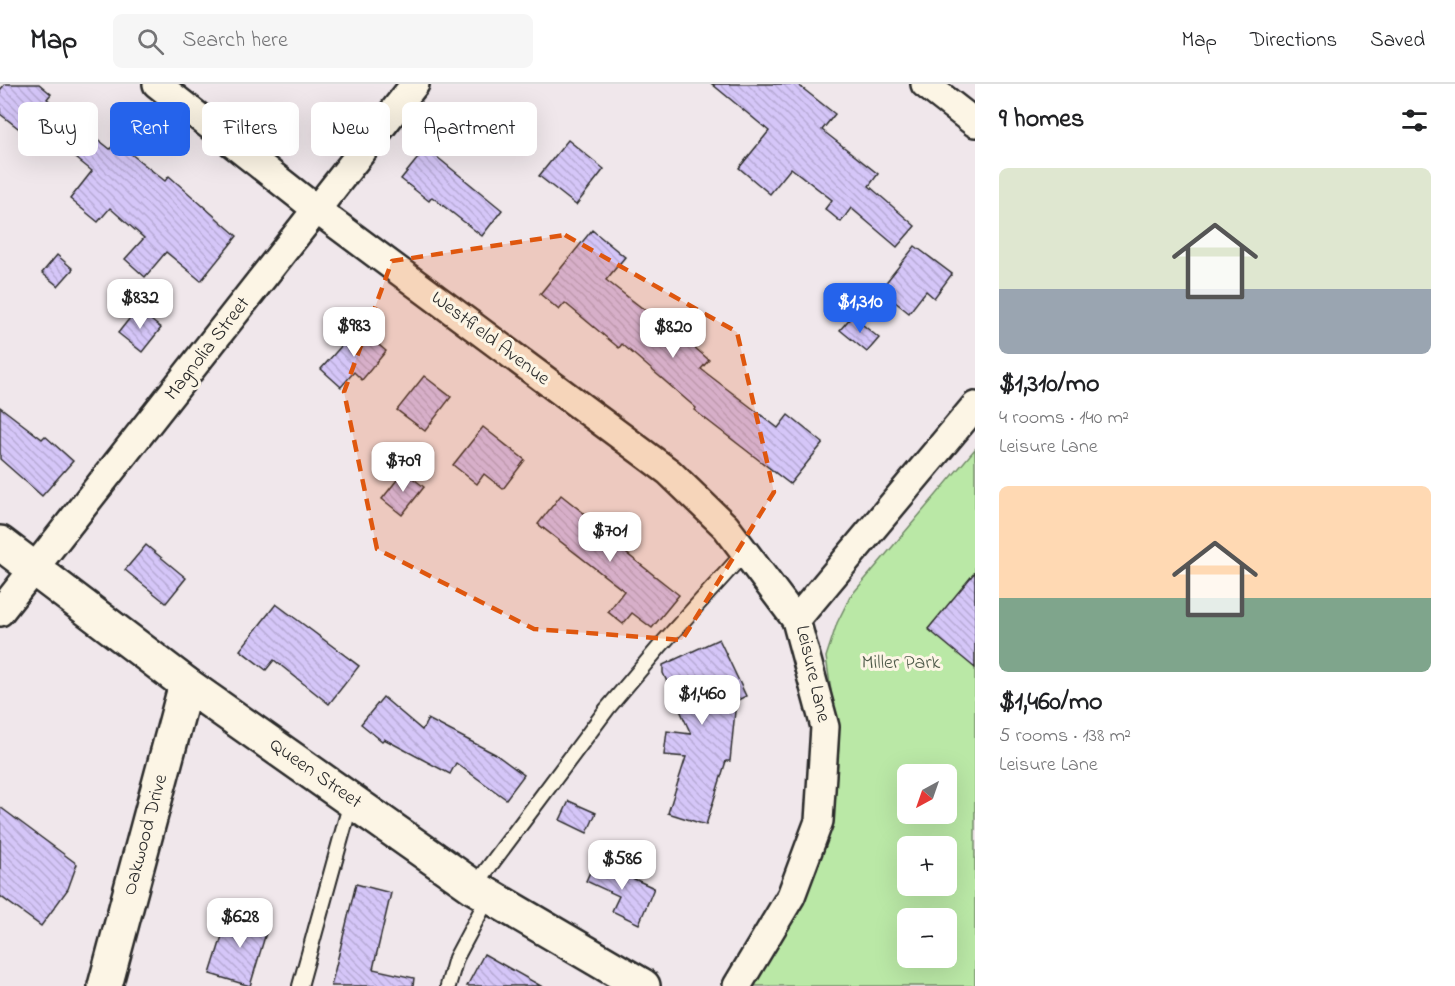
<!DOCTYPE html>
<meta charset="utf-8">
<style>
:root{--surface:#fff;--page:#f6f6f6;--text:#202124;--muted:#757577;--line:#e0e0e0;--accent:#2563eb}
body{margin:0;font-family:"Indie Flower",sans-serif;background:var(--page);color:var(--text);height:100vh;display:flex;flex-direction:column;font-size:22px;white-space:nowrap}
*{box-sizing:border-box;margin:0}
p{font-size:20px;color:var(--muted)}
.icon{flex:none;width:33px;height:33px;fill:none;stroke:currentColor;stroke-width:2;stroke-linecap:round;stroke-linejoin:round}
.map{position:relative;flex:1;overflow:hidden}
.panel{display:flex;flex-direction:column;background:var(--surface);width:480px}
.panel>*{flex:none}
.hud{position:absolute;left:18px;top:18px;width:570px;height:54px;display:flex;gap:12px}
.needle{width:39px;rotate:220deg}
.tools{position:absolute;left:897px;top:680px;display:grid;gap:12px}
.tools a{display:grid;place-items:center;width:60px;height:60px;border-radius:9px;background:var(--surface);box-shadow:0 6px 24px #0002;font-size:30px}
.price{position:absolute;translate:-50% -51px;padding:0 14px;border-radius:12px;background:#fff;color:#222;font-size:20px;line-height:39px;filter:drop-shadow(0 2px 3px #0008)}
.price::after{content:'';position:absolute;left:50%;top:36px;width:18px;height:14px;margin-left:-9px;background:inherit;clip-path:polygon(0 0,100% 0,50% 100%)}
.price.current{background:var(--accent);color:#fff}
ul{padding:0;list-style:none}
li{display:grid;align-content:center;gap:12px;height:318px;padding:0 24px}
li span{display:grid;place-items:center;height:186px;border-radius:9px;color:#555}
li>.icon{margin-inline-start:auto}
span .icon{width:108px;height:108px;fill:#fffc;stroke-width:1}
li b{font-size:26px}
h2{display:flex;justify-content:space-between;align-items:center;height:72px;padding:0 24px;font-size:26px}
.pill{padding:0 21px;border-radius:9px;background:var(--surface);box-shadow:0 6px 24px #0002;font-size:21px;line-height:54px}
.pill.current{background:var(--accent);color:#fff}
header{display:flex;align-items:center;gap:36px;box-sizing:border-box;height:84px;padding:0 30px;background:var(--surface);border-bottom:2px solid var(--line)}
header strong{font-size:28px}
nav{display:flex;gap:33px;margin-inline-start:auto;font-size:21px}
.search{width:420px;height:54px;background:var(--page);display:flex;align-items:center;gap:15px;box-sizing:border-box;padding:0 21px;border-radius:9px;color:var(--muted);font-size:22px}
main{display:flex;flex:1;min-height:0}
.map>svg:first-child{display:block}
</style>
<header>
<strong>Map</strong>
<div class="search"><svg class="icon" aria-label="search" viewBox="0 0 24 24"><circle cx="10" cy="10" r="6"/><path d="M15 15l6 6"/></svg>Search here</div>
<nav><a>Map</a><a>Directions</a><a>Saved</a></nav>
</header>
<main>
<div class="map">
<svg width="975" height="902" viewBox="0 0 975 902">
<defs>
<pattern id="building-back-hatch" width="6" height="6" patternUnits="userSpaceOnUse" patternTransform="scale(1.5)"><rect width="6" height="6" fill="#d5c6f8"/><path d="M-1 5l2 2M0 0l6 6M5-1l2 2" fill="none" stroke="#b7aad5"/></pattern>
</defs>
<rect width="100%" height="100%" fill="#f0e7eb"/>
<filter id="ink" filterUnits="userSpaceOnUse"><feTurbulence type="fractalNoise" baseFrequency=".0167" numOctaves="2"/><feDisplacementMap in="SourceGraphic" scale="12" xChannelSelector="R" yChannelSelector="G"/><feConvolveMatrix kernelMatrix="1 2 1 2 8 2 1 2 1" color-interpolation-filters="sRGB"/></filter>
<g filter="url(#ink)">
<!-- green -->
<path fill="#bae8a6" stroke="#728a68" stroke-width="1.5" fill-rule="evenodd" d="M975,365V902H752L817,786L834,724L839,661L826,573L837,539L850,513ZM908,690H946V729H908ZM908,762H946V801H908ZM908,834H946V873H908Z"/>
<!-- building -->
<g fill="url(#building-back-hatch)" stroke="#2b2b2b" stroke-width="1.5">
<polygon points="5,0 39,0 51,10 47,15 110,65 116,58 165,97 169,92 237,152 201,197 166,168 145,193 125,175 144,154 110,124 98,138 70,115 92,87 30,37 22,47 0,30 0,6"/>
<polygon points="712,0 797,0 835,30 822,46 878,90 869,102 915,142 897,163 851,124 841,138 825,125 832,116 791,84 770,110 739,84 769,47"/>
<polygon points="568,56 604,85 576,121 539,92"/>
<polygon points="426,64 502,126 482,152 432,113 429,117 401,95"/>
<polygon points="592,146 625,173 606,196 647,228 644,232 679,263 686,256 709,276 701,285 778,344 788,331 823,359 790,400 694,326 696,324 622,260 619,264 565,219 559,226 540,210"/>
<polygon points="915,162 952,190 934,214 926,207 909,229 880,206"/>
<polygon points="57,171 73,185 58,202 42,189"/>
<polygon points="137,225 161,244 142,268 118,249"/>
<polygon points="852,232 879,254 867,268 840,246"/>
<polygon points="358,243 386,267 362,296 354,288 341,303 321,285"/>
<polygon points="424,292 451,313 425,347 397,326"/>
<polygon points="0,323 42,355 45,352 73,377 42,412 0,375"/>
<polygon points="483,343 525,376 503,405 484,390 477,400 453,381"/>
<polygon points="404,387 424,403 402,431 382,415"/>
<polygon points="561,411 629,465 626,469 679,511 652,544 632,529 623,540 608,528 624,507 538,440"/>
<polygon points="146,461 186,494 166,519 125,486"/>
<polygon points="975,488 975,584 928,545"/>
<polygon points="276,520 359,582 329,620 274,576 266,586 240,566"/>
<polygon points="719,555 746,612 736,617 730,677 726,677 706,741 668,729 686,673 664,671 667,647 691,650 663,589 663,581"/>
<polygon points="383,613 422,646 428,635 495,670 524,691 506,715 456,679 450,690 384,655 382,657 361,640"/>
<polygon points="569,717 596,729 587,749 560,736"/>
<polygon points="0,723 77,780 68,805 41,842 0,812"/>
<polygon points="595,777 654,804 639,840 612,827 619,812 586,797"/>
<polygon points="356,800 391,809 373,885 414,894 413,902 331,902"/>
<polygon points="230,827 269,839 250,902 210,890"/>
<polygon points="484,870 541,902 467,902"/>
</g>
<g fill="none" stroke-linecap="round" stroke-linejoin="round">
<!-- lane casing -->
<g stroke="#2b2b2b" stroke-width="18">
<g id="lane">
<polyline points="474,803 607,625 661,561 745,468"/>
<polyline points="300,902 351,718"/>
<polyline points="448,902 456,874 489,812"/>
</g>
</g>
<!-- street casing -->
<g stroke="#2b2b2b" stroke-width="32">
<g id="street">
<polyline points="157,0 317,126 669,388 726,443 796,536"/>
<polyline points="925,0 975,39"/>
<polyline points="0,528 415,0"/>
<polyline points="737,902 791,812 819,737 825,643 796,536 975,322"/>
</g>
</g>
<!-- secondary casing -->
<g stroke="#2b2b2b" stroke-width="38">
<g id="secondary">
<polyline points="0,459 186,600 474,803 643,902"/>
<polyline points="105,902 186,600"/>
</g>
</g>
<!-- lane -->
<use href="#lane" stroke="#fcf5e5" stroke-width="14"/>
<!-- street -->
<use href="#street" stroke="#fcf5e5" stroke-width="27"/>
<!-- secondary -->
<use href="#secondary" stroke="#fcf5e5" stroke-width="33"/>
</g>
</g>
<!-- marked area -->
<path fill="#df570e" fill-opacity="0.2" stroke="#df570e" stroke-width="4.5" stroke-dasharray="12 8" stroke-linejoin="round" d="M565,151L737,248L774,408L682,556L534,545L377,465L344,308L392,177Z"/>
<g text-anchor="middle" dominant-baseline="central" stroke-width="6" stroke-linejoin="round" paint-order="stroke">
<!-- street labels -->
<g font-size="20" fill="#2b2b2b" stroke="#fcf5e5">
<text transform="translate(490 255) rotate(37)">Westfield Avenue</text>
<text transform="translate(208 265) rotate(-52)">Magnolia Street</text>
<text transform="translate(812 590) rotate(77)">Leisure Lane</text>
<text transform="translate(315 690) rotate(35)">Queen Street</text>
<text transform="translate(146 751) rotate(-75)">Oakwood Drive</text>
</g>
<!-- park labels -->
<g font-size="20" fill="#4f5a4a" stroke="#fcf5e5">
<text x="901" y="579">Miller Park</text>
</g>
</g>
</svg>
<div class="tools">
<a><svg class="needle" viewBox="-14 -14 28 28"><path d="M0-13l5 13h-10z" fill="#e53935"/><path d="M0 13l5-13h-10z" fill="#757577"/></svg></a>
<a>+</a>
<a>−</a>
</div>
<b class="price" style="left:140px;top:246px">$832</b>
<b class="price current" style="left:860px;top:250px">$1,310</b>
<b class="price" style="left:354px;top:274px">$983</b>
<b class="price" style="left:673px;top:275px">$820</b>
<b class="price" style="left:403px;top:409px">$709</b>
<b class="price" style="left:610px;top:479px">$701</b>
<b class="price" style="left:702px;top:642px">$1,460</b>
<b class="price" style="left:622px;top:807px">$586</b>
<b class="price" style="left:240px;top:865px">$628</b>
<div class="hud">
<a class="pill">Buy</a>
<a class="pill current">Rent</a>
<a class="pill">Filters</a>
<a class="pill">New</a>
<a class="pill">Apartment</a>
</div>
</div>
<section class="panel">
<h2>9 homes<svg class="icon" aria-label="filters" viewBox="0 0 24 24"><path d="M4 7h16M4 17h16"/><circle cx="9" cy="7" r="2"/><circle cx="15" cy="17" r="2"/></svg></h2>
<ul>
<li><span style="background:linear-gradient(#dfe7d0 65%,#9aa5b1 0)"><svg class="icon" aria-label="home" viewBox="0 0 24 24"><path d="M3 11l9-7 9 7M6 9v11h12V9"/></svg></span><div><b>$1,310/mo</b><p>4 rooms · 140 m²</p><p>Leisure Lane</p></div></li>
<li><span style="background:linear-gradient(#ffd9b3 60%,#7fa58c 0)"><svg class="icon" aria-label="home" viewBox="0 0 24 24"><path d="M3 11l9-7 9 7M6 9v11h12V9"/></svg></span><div><b>$1,460/mo</b><p>5 rooms · 138 m²</p><p>Leisure Lane</p></div></li>
</ul>
</section>
</main>
